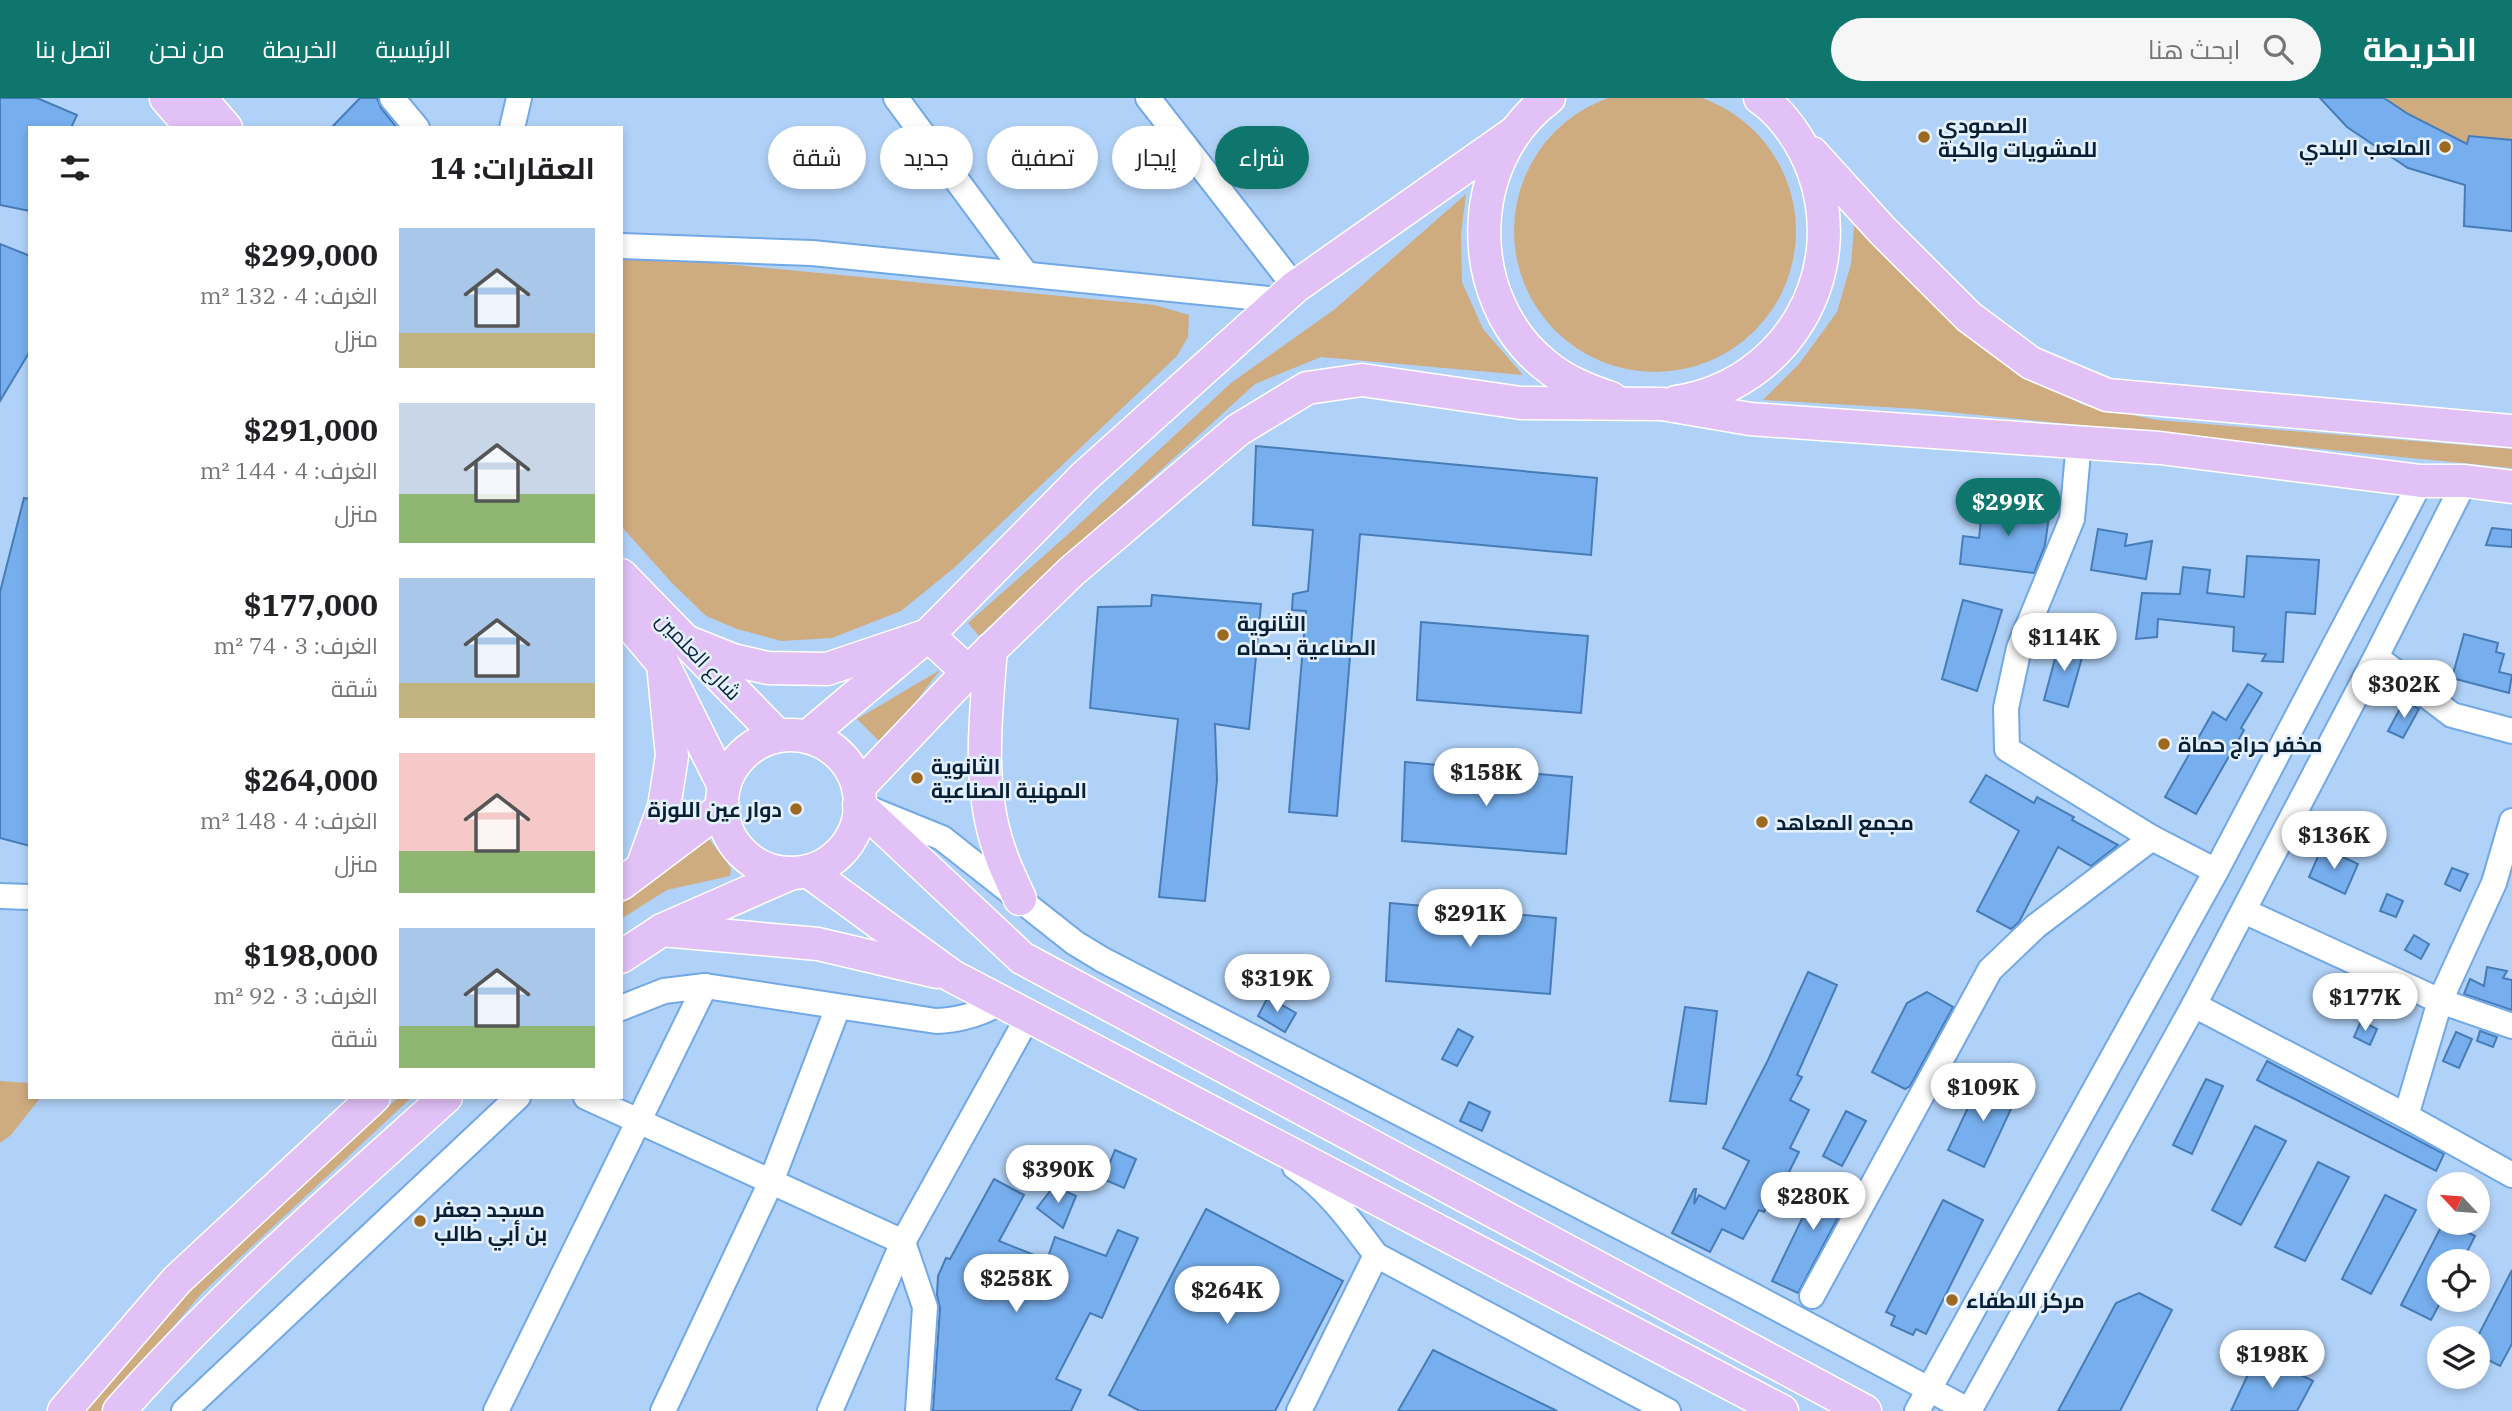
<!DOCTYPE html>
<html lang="ar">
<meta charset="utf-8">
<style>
:root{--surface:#fff;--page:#f6f6f6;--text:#202124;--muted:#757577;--accent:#0f766e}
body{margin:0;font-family:"IBM Plex Serif",Cairo,serif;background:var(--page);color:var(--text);direction:rtl;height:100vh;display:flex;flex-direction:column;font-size:26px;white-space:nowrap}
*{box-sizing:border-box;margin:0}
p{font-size:23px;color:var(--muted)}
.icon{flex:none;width:38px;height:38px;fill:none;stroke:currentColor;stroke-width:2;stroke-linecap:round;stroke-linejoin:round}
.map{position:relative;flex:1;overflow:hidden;direction:ltr}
.drawer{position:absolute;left:28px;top:28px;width:595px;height:973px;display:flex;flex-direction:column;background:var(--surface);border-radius:0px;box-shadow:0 4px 10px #0003;direction:rtl}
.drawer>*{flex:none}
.top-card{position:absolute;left:644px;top:28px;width:665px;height:63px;direction:rtl;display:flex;gap:14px}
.needle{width:46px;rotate:296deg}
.fabs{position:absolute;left:2427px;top:1074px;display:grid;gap:14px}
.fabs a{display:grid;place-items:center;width:63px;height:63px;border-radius:50%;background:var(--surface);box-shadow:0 4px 10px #0003;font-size:35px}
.price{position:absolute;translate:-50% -60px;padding:0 16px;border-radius:24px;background:#fff;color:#222;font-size:23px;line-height:46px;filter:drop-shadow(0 2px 4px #0008)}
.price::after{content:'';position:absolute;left:50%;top:42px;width:21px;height:16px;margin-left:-10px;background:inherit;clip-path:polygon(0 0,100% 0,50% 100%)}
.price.active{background:var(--accent);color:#fff}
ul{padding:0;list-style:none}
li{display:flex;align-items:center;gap:21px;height:175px;padding:0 28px}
li span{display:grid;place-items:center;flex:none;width:196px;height:140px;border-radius:0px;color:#555}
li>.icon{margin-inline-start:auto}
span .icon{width:84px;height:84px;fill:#fffc;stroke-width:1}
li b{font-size:30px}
h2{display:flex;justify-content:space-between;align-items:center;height:84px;padding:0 28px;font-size:30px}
.chip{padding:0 24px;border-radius:32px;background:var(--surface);box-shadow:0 4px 10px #0003;font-size:24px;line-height:63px}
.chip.active{background:var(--accent);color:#fff}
header{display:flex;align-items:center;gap:42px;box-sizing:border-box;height:98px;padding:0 35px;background:var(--accent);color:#fff}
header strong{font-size:33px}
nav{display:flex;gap:38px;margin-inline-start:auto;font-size:24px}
.search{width:490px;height:63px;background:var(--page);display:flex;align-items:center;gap:18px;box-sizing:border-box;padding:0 24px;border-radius:38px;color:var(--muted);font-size:26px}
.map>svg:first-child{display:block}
</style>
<header>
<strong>الخريطة</strong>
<div class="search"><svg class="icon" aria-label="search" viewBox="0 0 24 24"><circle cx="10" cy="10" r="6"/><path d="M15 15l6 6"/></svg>ابحث هنا</div>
<nav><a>الرئيسية</a><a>الخريطة</a><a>من نحن</a><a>اتصل بنا</a></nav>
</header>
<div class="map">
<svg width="2512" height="1313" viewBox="0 0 2512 1313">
<rect width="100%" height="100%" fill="#b1d2f8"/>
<!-- green -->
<g fill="#cfab80">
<circle cx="1655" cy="133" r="141"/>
<polygon points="2320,0 2512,0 2512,133 2464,128 2465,87 2408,70 2347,29"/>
<polygon points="1466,96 1461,136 1462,184 1483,231 1523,277 1321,259 1255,286 979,538 968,525 1074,431 1231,285 1335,211"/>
<polygon points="1855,116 2036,282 2083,307 2157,322 2512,351 2512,370 1918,311 1763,302 1799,266 1837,214 1851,166"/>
<polygon points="621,156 1155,207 1189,217 1188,239 1177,258 954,470 901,513 832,540 781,543 737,531 706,518 672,485 621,428"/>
<polygon points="940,572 883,647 857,621"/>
<polygon points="700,736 706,737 731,770 730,778 667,792 621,821 621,807"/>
<polygon points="0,983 30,985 30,999 41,999 11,1037 0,1045"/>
<polygon points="399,999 412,999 202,1195 101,1313 85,1313 168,1215 271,1114"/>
</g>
<!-- building -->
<g fill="#77afee" stroke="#467cb7" stroke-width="2">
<polygon points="0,0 37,0 77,17 71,30 30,30 30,113 0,107"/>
<polygon points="360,0 377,0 381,10 397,30 331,30"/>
<polygon points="2320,0 2384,0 2408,16 2467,46 2469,38 2512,42 2512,133 2464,128 2465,87 2408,70 2347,29"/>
<polygon points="0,146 30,158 30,253 0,303"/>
<polygon points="1256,348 1597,380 1591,457 1360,436 1337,718 1289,714 1306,513 1292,512 1293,496 1308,493 1313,432 1253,427"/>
<polygon points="24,400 30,401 30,748 0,740 0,494"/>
<polygon points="1983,403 2050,411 2045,447 2034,475 1960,466 1963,438 1979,440"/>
<polygon points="2492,430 2512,432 2512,449 2486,447"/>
<polygon points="2098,431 2127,436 2125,448 2152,443 2146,481 2091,472"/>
<polygon points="2247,458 2319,462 2315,516 2286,514 2283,564 2262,563 2266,556 2233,553 2234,529 2158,521 2157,539 2136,541 2142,495 2180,496 2183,469 2210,472 2207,495 2244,499"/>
<polygon points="1152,497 1261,506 1249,631 1215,626 1217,682 1205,803 1159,799 1178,621 1090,610 1098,509 1151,508"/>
<polygon points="1963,502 2002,512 1977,593 1942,581"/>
<polygon points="1421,524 1588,538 1581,615 1417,602"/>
<polygon points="2464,536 2498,545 2496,554 2504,556 2499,574 2512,577 2509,595 2452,580"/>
<polygon points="2060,542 2085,549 2068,609 2044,602"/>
<polygon points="2248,586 2262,595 2241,630 2244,632 2196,716 2165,699 2213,614 2226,622"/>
<polygon points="2404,603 2419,611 2403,640 2388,633"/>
<polygon points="1405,664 1572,679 1566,756 1402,743"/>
<polygon points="1986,677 2034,705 2037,699 2074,719 2072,722 2118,747 2091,768 2058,749 2019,824 2011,831 1977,813 2019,733 1970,704"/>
<polygon points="2322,749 2358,766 2345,796 2309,779"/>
<polygon points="2452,770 2468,776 2460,793 2445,786"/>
<polygon points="2387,796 2403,803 2396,819 2380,813"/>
<polygon points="1390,805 1556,820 1550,896 1386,883"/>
<polygon points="2414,837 2429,846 2421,861 2405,852"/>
<polygon points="2487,869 2507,873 2503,880 2512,882 2512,912 2464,896 2470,881 2484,888"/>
<polygon points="1808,874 1837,887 1797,977 1802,979 1790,1002 1809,1012 1790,1050 1799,1054 1780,1092 1776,1090 1764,1114 1759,1112 1743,1141 1722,1131 1710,1154 1672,1135 1694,1091 1696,1091 1694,1106 1699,1097 1725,1111 1749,1063 1723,1050 1768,962"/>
<polygon points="1927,894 1953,909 1910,988 1905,991 1872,974 1907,905"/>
<polygon points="1268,899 1296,915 1285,934 1258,918"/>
<polygon points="1685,909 1717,913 1706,1006 1670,1003"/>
<polygon points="2361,923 2377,931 2370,947 2354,939"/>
<polygon points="1458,931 1473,939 1457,968 1442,961"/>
<polygon points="2480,933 2497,939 2493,949 2477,943"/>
<polygon points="2456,934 2472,941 2459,970 2443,963"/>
<polygon points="2267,963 2444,1056 2436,1073 2257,982"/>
<polygon points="2206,981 2223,988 2192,1056 2173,1047"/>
<polygon points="1981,982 2017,998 1984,1069 1948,1052"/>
<polygon points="1469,1004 1490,1014 1482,1033 1460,1023"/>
<polygon points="1846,1013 1866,1023 1842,1068 1823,1058"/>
<polygon points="2255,1028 2286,1043 2241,1127 2212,1112"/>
<polygon points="1115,1052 1136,1061 1124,1090 1103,1081"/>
<polygon points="2318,1064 2349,1079 2305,1163 2275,1149"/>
<polygon points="1824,1075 1854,1089 1798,1195 1772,1183"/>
<polygon points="994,1081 1024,1097 999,1143 1047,1162 1055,1139 1106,1158 1118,1132 1138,1140 1102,1220 1090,1215 1056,1281 1081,1292 1071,1313 933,1313 940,1210 937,1197 938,1178 946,1160 950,1161"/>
<polygon points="1054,1088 1076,1098 1063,1130 1037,1110"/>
<polygon points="2385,1097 2416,1112 2371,1196 2342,1181"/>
<polygon points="1943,1102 1983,1122 1926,1236 1916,1231 1913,1237 1891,1227 1895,1218 1886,1214"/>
<polygon points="1206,1111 1343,1183 1275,1313 1140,1313 1109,1297"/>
<polygon points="2443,1125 2449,1125 2475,1138 2462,1164 2440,1164 2440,1205 2431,1222 2401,1207"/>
<polygon points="2512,1172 2512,1246 2500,1268 2478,1257 2478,1238"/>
<polygon points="2139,1195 2172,1212 2120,1313 2058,1313 2116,1205"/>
<polygon points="1433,1252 1557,1313 1398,1313"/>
<polygon points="2272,1262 2313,1283 2297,1313 2231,1313 2250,1272"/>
</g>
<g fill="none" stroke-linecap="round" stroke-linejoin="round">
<!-- minor casing -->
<g stroke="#71a8e6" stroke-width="28">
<g id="minor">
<polyline points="392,0 417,30"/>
<polyline points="896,0 1026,176"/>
<polyline points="1148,0 1295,189"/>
<polyline points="512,30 519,0"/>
<polyline points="621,148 812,155 1280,202"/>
<polyline points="2079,344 2072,421 2019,550 2006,610 2007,651 2152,740 2216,773"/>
<polyline points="2376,559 2452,617 2512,633"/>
<polyline points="868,710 942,740 1075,845 1103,862 1750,1196 1970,1313"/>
<polyline points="0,798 30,799"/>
<polyline points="2244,813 2440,903 2512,928"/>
<polyline points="2194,907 2406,1018 2512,1077"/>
<path d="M621,910L664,893L705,888L936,923C961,922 981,916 1001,904"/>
<polyline points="586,999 903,1144 925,1209 918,1313"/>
<polyline points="2406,1018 2440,903 2494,785 2512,723"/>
<path d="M1295,1069C1329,1092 1352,1125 1376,1157L1668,1313"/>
<polyline points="1812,1198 1990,872 2036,828 2152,740"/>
<polyline points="184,1313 518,999"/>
<polyline points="496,1313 705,888"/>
<polyline points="663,1313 771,1084 838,909"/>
<polyline points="830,1313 903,1144 1028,919"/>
<polyline points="1299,1313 1376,1157"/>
<polyline points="1917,1313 2216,773 2421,383"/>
<polyline points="1969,1313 2194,907 2376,559 2465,383"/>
</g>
</g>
<!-- major casing -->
<g stroke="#fff" stroke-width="35">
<g id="major">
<polyline points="166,0 192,30"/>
<polyline points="200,0 226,30"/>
<path d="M1549,0C1464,63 1463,200 1544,266C1564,283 1587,292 1611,300"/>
<polyline points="1812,55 1882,132 1969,219 2031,265 2107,297 2512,333"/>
<path d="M1676,304C1786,287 1851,177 1813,72C1803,46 1784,16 1760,0"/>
<polyline points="621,477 778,638"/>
<polyline points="621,516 663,566 724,688"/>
<polyline points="683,542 733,562 768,570 827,571 928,537 968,574"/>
<path d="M991,551C986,616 977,688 999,751C1004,768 1013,785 1020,801"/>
<circle cx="791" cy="706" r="69"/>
<polyline points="807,639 928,537 1084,379 1295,189 1515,34"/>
<polyline points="858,690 968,574 1072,473 1238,332 1307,290 1362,282 1521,305 1662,306 1750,321 2160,350 2421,383 2465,383 2512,389"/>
<polyline points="859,707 1022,860 1865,1313"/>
<polyline points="642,770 664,709 672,658 663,566"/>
<polyline points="808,773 952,878 1782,1313"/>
<polyline points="621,786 722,710"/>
<polyline points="662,832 818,846 937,874"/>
<polyline points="621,859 662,832 792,775"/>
<polyline points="64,1313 177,1182 374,999"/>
<path d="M119,1313C219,1200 334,1100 446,999"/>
</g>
</g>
<!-- minor -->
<use href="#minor" stroke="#fff" stroke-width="24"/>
<!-- major -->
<use href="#major" stroke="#e2c1f6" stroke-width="32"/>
</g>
<!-- markers -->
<g fill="#9c691e" stroke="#e5f1fe" stroke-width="2.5">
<circle cx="1924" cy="39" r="7"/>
<circle cx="2445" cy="49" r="7"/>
<circle cx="1223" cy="537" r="7"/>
<circle cx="2164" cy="646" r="7"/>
<circle cx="917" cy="680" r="7"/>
<circle cx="796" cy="711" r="7"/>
<circle cx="1762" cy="724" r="7"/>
<circle cx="420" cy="1123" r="7"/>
<circle cx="1952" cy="1202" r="7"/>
</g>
<g text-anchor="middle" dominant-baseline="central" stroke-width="5" stroke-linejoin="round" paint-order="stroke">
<!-- poi labels -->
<g font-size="21" font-weight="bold" fill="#081f36" stroke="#e5f1fe" text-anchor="start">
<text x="1938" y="27">الصمودي<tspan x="1938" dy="24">للمشويات والكبة</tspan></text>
<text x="2431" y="49" text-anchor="end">الملعب البلدي</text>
<text x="1237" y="525">الثانوية<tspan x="1237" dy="24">الصناعية بحماه</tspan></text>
<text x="2178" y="646">مخفر حراج حماة</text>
<text x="931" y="668">الثانوية<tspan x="931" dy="24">المهنية الصناعية</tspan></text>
<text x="782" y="711" text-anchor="end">دوار عين اللوزة</text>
<text x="1776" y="724">مجمع المعاهد</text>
<text x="434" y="1111">مسجد جعفر<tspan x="434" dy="24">بن أبي طالب</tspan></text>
<text x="1966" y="1202">مركز الاطفاء</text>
</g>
<!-- street labels -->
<g font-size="21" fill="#081f36" stroke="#e5f1fe">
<text transform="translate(699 558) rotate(46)">شارع العلمين</text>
</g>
</g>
</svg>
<div class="fabs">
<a><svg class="needle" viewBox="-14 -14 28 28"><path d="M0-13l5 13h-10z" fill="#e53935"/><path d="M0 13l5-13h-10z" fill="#757577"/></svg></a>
<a><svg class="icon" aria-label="locate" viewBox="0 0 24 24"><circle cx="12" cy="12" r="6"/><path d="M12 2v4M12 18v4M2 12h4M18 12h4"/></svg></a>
<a><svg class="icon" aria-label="layers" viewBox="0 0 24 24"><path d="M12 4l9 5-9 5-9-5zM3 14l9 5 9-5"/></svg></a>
</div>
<b class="price active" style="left:2008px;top:440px">$299K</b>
<b class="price" style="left:2064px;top:575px">$114K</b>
<b class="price" style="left:2404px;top:622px">$302K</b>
<b class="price" style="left:1486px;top:710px">$158K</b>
<b class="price" style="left:2334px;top:773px">$136K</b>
<b class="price" style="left:1470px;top:851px">$291K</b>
<b class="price" style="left:1277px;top:916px">$319K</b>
<b class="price" style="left:2365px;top:935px">$177K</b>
<b class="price" style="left:1983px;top:1025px">$109K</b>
<b class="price" style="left:1058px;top:1107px">$390K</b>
<b class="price" style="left:1813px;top:1134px">$280K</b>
<b class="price" style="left:1016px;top:1216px">$258K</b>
<b class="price" style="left:1227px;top:1228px">$264K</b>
<b class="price" style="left:2272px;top:1292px">$198K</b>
<div class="top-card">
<a class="chip active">شراء</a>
<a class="chip">إيجار</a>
<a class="chip">تصفية</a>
<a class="chip">جديد</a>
<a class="chip">شقة</a>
</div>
<section class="drawer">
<h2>العقارات: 14<svg class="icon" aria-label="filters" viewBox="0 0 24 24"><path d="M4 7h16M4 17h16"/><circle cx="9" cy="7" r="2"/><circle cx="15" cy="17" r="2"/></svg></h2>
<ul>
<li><span style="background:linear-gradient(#a9c7e8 75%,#c2b280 0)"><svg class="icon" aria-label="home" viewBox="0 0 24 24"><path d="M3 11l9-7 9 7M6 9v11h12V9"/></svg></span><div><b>$299,000</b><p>الغرف: 4 · 132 m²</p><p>منزل</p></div></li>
<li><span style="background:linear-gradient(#c9d6e8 65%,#8fb573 0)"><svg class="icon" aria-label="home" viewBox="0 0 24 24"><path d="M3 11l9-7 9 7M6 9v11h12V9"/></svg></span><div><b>$291,000</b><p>الغرف: 4 · 144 m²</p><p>منزل</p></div></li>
<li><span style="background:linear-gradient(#a9c7e8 75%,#c2b280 0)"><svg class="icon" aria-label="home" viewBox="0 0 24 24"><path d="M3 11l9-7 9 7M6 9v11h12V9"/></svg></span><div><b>$177,000</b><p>الغرف: 3 · 74 m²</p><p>شقة</p></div></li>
<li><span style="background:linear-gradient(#f6c9c9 70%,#8fb573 0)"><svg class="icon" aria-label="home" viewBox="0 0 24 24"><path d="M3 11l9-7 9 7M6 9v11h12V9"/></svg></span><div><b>$264,000</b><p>الغرف: 4 · 148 m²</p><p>منزل</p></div></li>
<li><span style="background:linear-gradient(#a9c7e8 70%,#8fb573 0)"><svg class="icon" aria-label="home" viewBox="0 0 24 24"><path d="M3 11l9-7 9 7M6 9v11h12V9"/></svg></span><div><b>$198,000</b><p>الغرف: 3 · 92 m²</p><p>شقة</p></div></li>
</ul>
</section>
</div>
